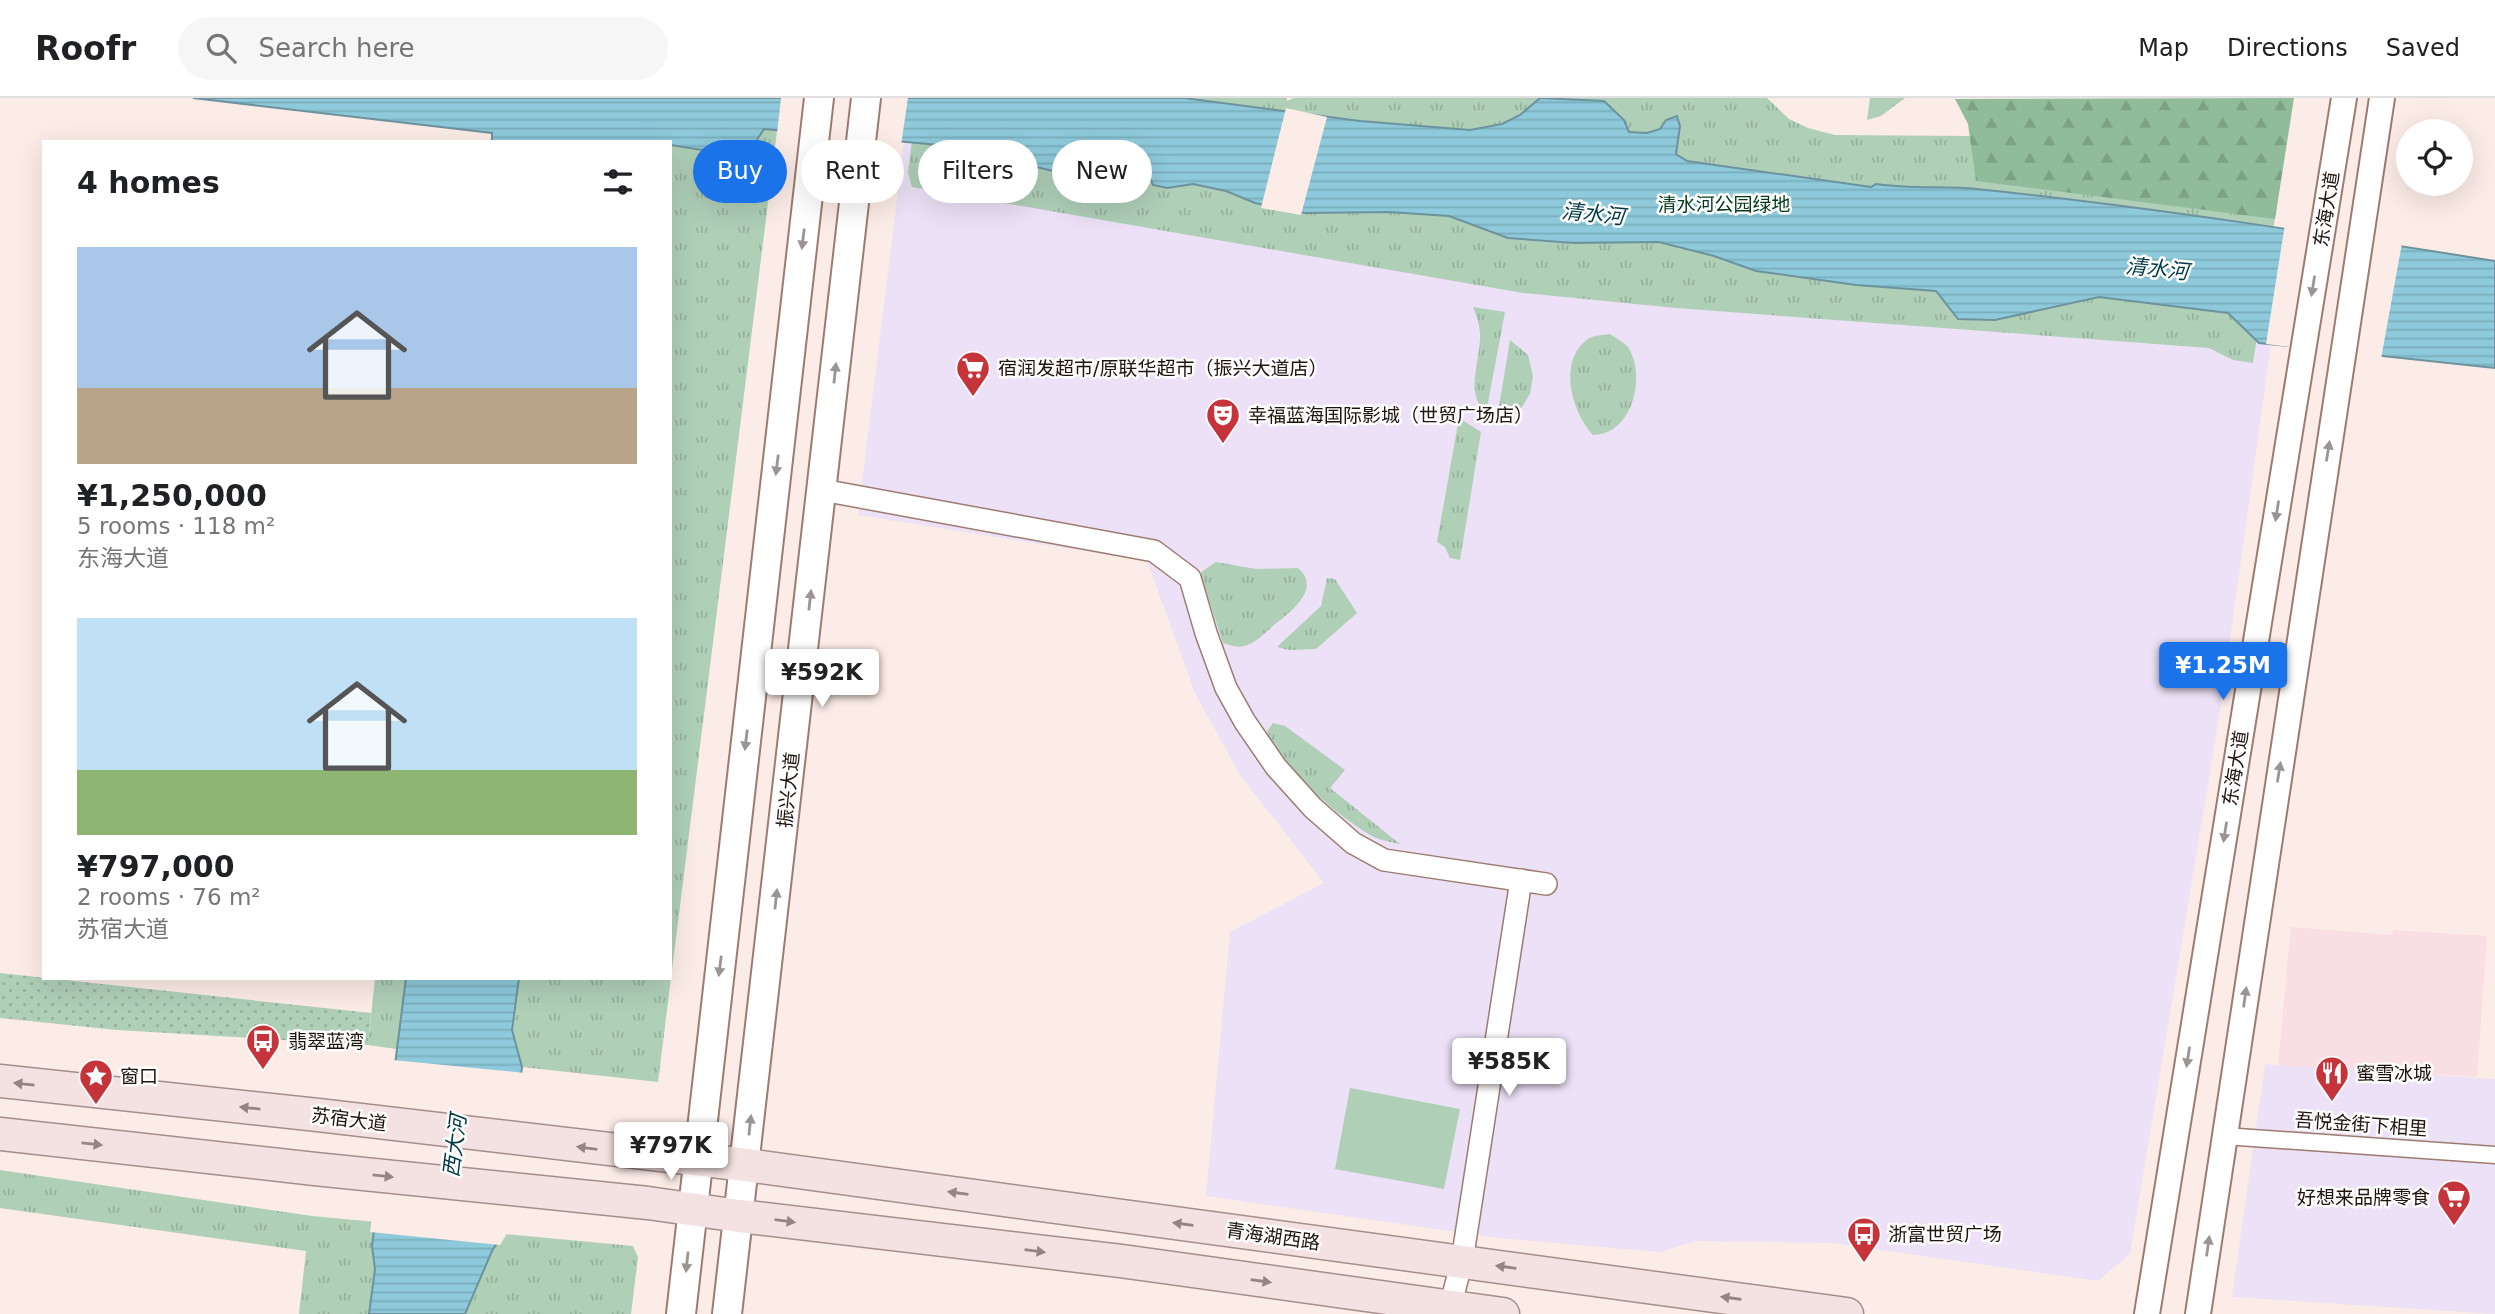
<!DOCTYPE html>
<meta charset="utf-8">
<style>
:root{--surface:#fff;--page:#f6f6f6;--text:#202124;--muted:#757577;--line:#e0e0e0;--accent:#1a73e8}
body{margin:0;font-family:"DejaVu Sans","Noto Sans SC",sans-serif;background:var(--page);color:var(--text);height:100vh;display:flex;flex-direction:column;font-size:26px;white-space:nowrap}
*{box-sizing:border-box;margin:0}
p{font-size:23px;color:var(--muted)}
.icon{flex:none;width:38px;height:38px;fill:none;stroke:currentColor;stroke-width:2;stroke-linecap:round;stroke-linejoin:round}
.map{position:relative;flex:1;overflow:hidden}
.details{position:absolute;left:42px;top:42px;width:630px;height:840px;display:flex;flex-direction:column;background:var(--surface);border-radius:0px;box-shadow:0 7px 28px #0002}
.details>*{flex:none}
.banner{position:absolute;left:693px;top:42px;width:665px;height:63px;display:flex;gap:14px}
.controls{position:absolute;left:2396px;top:21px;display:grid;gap:14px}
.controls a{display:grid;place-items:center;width:77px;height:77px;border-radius:50%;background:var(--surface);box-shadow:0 7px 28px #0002;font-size:35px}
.price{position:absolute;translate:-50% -60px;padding:0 16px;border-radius:7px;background:#fff;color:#222;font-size:23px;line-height:46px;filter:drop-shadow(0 2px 4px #0008)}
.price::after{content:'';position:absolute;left:50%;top:42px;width:21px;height:16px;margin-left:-10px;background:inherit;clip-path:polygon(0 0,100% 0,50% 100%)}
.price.on{background:var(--accent);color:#fff}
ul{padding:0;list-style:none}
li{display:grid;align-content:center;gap:14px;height:371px;padding:0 35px}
li span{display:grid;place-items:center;height:217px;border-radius:0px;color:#555}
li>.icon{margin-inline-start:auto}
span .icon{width:126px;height:126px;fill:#fffc;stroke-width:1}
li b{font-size:30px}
h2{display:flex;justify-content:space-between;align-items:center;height:84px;padding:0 35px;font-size:30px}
.pill{padding:0 24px;border-radius:32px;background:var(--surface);box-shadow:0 7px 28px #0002;font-size:24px;line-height:63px}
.pill.on{background:var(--accent);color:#fff}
header{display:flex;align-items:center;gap:42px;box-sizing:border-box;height:98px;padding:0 35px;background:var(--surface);border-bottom:2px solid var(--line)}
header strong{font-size:33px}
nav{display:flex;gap:38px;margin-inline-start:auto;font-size:24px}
.search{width:490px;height:63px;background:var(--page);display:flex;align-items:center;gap:18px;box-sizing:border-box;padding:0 24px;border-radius:38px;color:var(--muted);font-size:26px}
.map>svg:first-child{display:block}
</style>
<header>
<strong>Roofr</strong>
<div class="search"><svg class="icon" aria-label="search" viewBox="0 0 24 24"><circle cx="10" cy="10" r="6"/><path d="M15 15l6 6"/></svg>Search here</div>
<nav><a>Map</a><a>Directions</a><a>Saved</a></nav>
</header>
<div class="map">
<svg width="2495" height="1216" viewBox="0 0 2495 1216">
<defs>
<pattern id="grass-tufts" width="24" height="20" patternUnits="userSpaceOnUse" patternTransform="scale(1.75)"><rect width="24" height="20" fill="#afcfb7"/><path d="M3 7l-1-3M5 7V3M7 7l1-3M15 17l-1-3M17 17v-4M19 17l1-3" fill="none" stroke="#96b19c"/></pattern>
<pattern id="forest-firs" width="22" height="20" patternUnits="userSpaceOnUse" patternTransform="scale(1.75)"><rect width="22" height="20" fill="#90bc9c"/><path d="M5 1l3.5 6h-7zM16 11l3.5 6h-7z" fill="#7ca185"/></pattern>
<pattern id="garden-dots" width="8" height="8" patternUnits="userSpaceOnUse" patternTransform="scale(1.75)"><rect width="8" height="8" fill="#afcfb7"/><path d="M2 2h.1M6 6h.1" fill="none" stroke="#96b19c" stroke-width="1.8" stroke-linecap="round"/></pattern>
<pattern id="water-rules" width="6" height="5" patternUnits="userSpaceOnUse" patternTransform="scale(1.75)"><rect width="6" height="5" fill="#8ecadb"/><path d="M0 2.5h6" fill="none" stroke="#7aadbb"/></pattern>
</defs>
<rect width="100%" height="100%" fill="#fcece7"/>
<!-- commercial -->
<g fill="#ece1f6">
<polygon points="904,44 950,48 2228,215 2259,245 2271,246 2220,614 2130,1156 2098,1183 1832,1145 1696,1143 1660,1154 1499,1140 1206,1098 1230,834 1324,785 1240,677 1195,595 1147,463 858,417"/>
<polygon points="2265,966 2495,981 2495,1216 2232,1199"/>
</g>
<!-- education -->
<polygon fill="#f9dee3" points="2291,829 2392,837 2393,832 2487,838 2477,979 2278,967"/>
<!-- grass -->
<g fill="url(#grass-tufts)">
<polygon points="917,0 1287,0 1287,3 1294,0 1767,0 1789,21 1808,30 1835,37 1970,38 2281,80 2253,265 2233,262 2209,250 1676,210 1523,195 912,89 908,75"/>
<polygon points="1870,0 1905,0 1881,18 1867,22"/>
<polygon points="764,31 777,33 658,984 522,969 368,947 375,880 670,880 670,47 746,59"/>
<path d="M1473,209L1505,214L1486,315C1464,295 1481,263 1480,236C1480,227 1476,217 1473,209Z"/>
<path d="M1610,236C1615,240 1624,244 1628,249C1647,279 1632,337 1593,337C1572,314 1557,263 1588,241C1593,237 1603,237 1610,236Z"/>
<polygon points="1510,242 1528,257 1533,278 1530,296 1520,312 1509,321 1497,321"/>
<polygon points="1459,320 1481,334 1460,462 1450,460 1445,449 1437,444"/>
<path d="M1216,464L1256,471L1298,470C1322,490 1291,514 1275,526C1266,534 1256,545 1244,548C1236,550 1230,547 1223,545L1200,475Z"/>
<polygon points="1327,480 1335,481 1357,515 1316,551 1289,552 1277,549 1321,508"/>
<path d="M1273,625L1285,628L1345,672L1330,690L1400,746C1392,744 1382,743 1374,739C1339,720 1282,670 1267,633Z"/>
<polygon points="0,1072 312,1118 633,1148 638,1159 631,1216 299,1216 306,1153 0,1110"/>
</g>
<!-- forest -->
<polygon fill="url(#forest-firs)" points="2294,0 2275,121 1976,83 1968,26 1955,1"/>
<!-- garden -->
<polygon fill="url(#garden-dots)" points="0,875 371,915 368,947 117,932 0,920"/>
<!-- pitch -->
<polygon fill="#afcfb7" points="1350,990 1460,1011 1444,1091 1335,1071"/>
<!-- water -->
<g fill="url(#water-rules)" stroke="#6d939e" stroke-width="2">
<path d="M193,0H1184L1360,23L1470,32L1502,26L1520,17L1540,0L1604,3L1624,22L1629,34L1647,35L1660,31L1666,22L1677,18L1680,28L1676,56L1687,63L1871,89L1876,86C1910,91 1944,88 1977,91C2151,109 2323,136 2495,163V270L2259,245L2228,215L2099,199L1995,222L1958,221L1936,193L1856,187L1756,173L1714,158L1659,144L1574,145L1508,140L1449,118L1389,114L1305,115L1255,105L1226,93L1193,86L1167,90L1153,87L1149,77L1128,70L1102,67L1082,73L1057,74L950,48L764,31L746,59L670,47V44H492V35Z"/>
<polygon points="406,880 519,880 512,932 522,969 504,1133 492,1153 465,1216 369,1216 375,1171 372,1148"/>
</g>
<!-- pier -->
<g fill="#fcece7">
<polygon points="781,0 908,0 901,47 777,36"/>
<polygon points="1286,10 1327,19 1301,117 1261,110"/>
<polygon points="2285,126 2402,145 2381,261 2266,246"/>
<polygon points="393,962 525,975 508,1134 500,1147 370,1134"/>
</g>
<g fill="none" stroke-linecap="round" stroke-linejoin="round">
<!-- pedestrian casing -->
<g stroke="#9d7b70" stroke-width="19">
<polyline id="pedestrian" points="2224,1038 2495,1057"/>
</g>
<!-- minor casing -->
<g stroke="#9d7b70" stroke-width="24">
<g id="minor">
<polyline points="822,392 1154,453 1190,480 1206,535 1226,590 1245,624 1276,669 1313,710 1353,745 1384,762 1546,786"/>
<polyline points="1450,1209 1462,1163 1521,782"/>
</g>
</g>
<!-- tertiary casing -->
<g stroke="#9d7b70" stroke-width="28">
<g id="tertiary">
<polyline points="2147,1216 2344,0"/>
<polyline points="2198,1216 2382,0"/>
</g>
</g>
<!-- secondary casing -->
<g stroke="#9d7b70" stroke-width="32">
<g id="secondary">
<polyline points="681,1216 819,0"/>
<polyline points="727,1216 866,0"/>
</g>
</g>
<!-- primary casing -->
<g stroke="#a48d8b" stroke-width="35">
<g id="primary">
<polyline points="0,983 318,1017 746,1067 1847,1216"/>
<polyline points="0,1036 315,1071 648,1105 739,1118 1121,1163 1503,1216"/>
</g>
</g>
<!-- pedestrian -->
<use href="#pedestrian" stroke="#fff" stroke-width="16"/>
<!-- minor -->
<use href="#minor" stroke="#fff" stroke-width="21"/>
<!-- tertiary -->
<use href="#tertiary" stroke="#fff" stroke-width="24"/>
<!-- secondary -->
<use href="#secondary" stroke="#fff" stroke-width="28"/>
<!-- primary -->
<use href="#primary" stroke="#f4e2e2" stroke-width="32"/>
</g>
<!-- one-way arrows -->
<defs><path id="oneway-solid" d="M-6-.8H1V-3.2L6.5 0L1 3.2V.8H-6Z" transform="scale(1.75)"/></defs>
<g fill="#9a9593">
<use href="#oneway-solid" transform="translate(803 141) rotate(97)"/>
<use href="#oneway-solid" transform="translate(2313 188) rotate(99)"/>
<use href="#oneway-solid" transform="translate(835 275) rotate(-84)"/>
<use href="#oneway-solid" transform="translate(2328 353) rotate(-81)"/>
<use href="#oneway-solid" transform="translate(777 367) rotate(97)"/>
<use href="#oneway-solid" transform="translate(2277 413) rotate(99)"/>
<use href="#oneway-solid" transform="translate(810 502) rotate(-84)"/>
<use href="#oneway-solid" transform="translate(746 642) rotate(97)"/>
<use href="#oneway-solid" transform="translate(2279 674) rotate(-81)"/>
<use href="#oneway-solid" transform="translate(2225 734) rotate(99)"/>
<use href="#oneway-solid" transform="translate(776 801) rotate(-84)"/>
<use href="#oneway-solid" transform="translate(720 868) rotate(97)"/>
<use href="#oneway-solid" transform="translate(2245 899) rotate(-82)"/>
<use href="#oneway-solid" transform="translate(2188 959) rotate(99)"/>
<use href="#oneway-solid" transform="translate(750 1027) rotate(-84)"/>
<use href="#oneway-solid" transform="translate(2208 1148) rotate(-82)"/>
<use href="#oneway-solid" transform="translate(687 1164) rotate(96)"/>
</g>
<g fill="#948583">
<use href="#oneway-solid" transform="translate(24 986) rotate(-174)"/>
<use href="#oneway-solid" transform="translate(250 1010) rotate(-174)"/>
<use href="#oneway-solid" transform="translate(92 1046) rotate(6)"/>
<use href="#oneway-solid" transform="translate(587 1050) rotate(-173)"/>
<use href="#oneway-solid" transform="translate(383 1078) rotate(6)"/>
<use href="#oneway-solid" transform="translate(958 1095) rotate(-172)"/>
<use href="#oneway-solid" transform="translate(785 1123) rotate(7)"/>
<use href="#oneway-solid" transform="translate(1183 1126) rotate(-172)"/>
<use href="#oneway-solid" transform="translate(1035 1153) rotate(7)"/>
<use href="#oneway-solid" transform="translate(1506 1169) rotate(-172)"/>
<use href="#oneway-solid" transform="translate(1261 1183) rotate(8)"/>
<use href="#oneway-solid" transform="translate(1731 1200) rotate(-172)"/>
</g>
<!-- icons -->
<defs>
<g id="supermarket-pin" transform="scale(1.75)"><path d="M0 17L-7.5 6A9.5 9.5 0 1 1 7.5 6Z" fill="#c4343a" stroke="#fdfdfd"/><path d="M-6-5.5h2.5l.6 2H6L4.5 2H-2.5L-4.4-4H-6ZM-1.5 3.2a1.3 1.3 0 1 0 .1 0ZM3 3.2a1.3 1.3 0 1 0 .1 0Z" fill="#fff"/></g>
<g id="theatre-pin" transform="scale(1.75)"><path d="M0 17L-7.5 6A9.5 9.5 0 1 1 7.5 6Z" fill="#c4343a" stroke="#fdfdfd"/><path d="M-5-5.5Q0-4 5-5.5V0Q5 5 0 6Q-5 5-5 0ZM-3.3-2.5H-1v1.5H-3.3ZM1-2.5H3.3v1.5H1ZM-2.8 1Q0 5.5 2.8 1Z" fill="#fff"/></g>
<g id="bus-pin" transform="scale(1.75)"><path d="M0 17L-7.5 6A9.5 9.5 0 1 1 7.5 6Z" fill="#c4343a" stroke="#fdfdfd"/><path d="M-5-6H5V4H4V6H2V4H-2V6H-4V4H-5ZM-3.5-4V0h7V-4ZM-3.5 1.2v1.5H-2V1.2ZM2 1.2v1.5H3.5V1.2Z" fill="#fff"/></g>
<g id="restaurant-pin" transform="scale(1.75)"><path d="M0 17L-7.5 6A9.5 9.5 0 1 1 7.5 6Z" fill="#c4343a" stroke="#fdfdfd"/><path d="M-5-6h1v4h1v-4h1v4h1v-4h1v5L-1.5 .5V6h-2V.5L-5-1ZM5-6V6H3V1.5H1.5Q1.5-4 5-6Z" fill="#fff"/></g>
<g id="sight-pin" transform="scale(1.75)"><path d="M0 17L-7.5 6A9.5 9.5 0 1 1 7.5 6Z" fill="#c4343a" stroke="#fdfdfd"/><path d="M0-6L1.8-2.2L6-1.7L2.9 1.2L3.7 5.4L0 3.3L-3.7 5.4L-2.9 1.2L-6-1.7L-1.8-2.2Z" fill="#fff"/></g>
</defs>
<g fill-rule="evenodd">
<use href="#supermarket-pin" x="973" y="270"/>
<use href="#theatre-pin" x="1223" y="317"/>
<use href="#bus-pin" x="263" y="943"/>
<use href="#restaurant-pin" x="2332" y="975"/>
<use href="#sight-pin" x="96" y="978"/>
<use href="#supermarket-pin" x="2454" y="1099"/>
<use href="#bus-pin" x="1864" y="1136"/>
</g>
<g text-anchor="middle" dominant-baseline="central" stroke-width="5" stroke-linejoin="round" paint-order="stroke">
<!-- park labels -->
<g font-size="19" fill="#01391b" stroke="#fdfdfd">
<text x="1724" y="106">清水河公园绿地</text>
</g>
<!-- street labels -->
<g font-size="19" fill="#1f130e" stroke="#fdfdfd">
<text transform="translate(2326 111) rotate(-81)">东海大道</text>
<text transform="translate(2235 670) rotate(-81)">东海大道</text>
<text transform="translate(788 692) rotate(-84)">振兴大道</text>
<text transform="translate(349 1021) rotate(7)">苏宿大道</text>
<text transform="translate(2361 1026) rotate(4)">吾悦金街下相里</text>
<text transform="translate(1273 1138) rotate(8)">青海湖西路</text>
</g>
<!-- poi labels -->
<g font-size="19" fill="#1f130e" stroke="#fdfdfd" text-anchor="start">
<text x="998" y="270">宿润发超市/原联华超市（振兴大道店）</text>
<text x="1248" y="317">幸福蓝海国际影城（世贸广场店）</text>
<text x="288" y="943">翡翠蓝湾</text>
<text x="2356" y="975">蜜雪冰城</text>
<text x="120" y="978">窗口</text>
<text x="2430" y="1099" text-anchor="end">好想来品牌零食</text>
<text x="1888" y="1136">浙富世贸广场</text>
</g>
<!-- water labels -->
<g font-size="21" font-style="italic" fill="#003845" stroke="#fdfdfd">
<text transform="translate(1593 116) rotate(6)">清水河</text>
<text transform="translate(2157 171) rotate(6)">清水河</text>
<text transform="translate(455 1048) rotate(-83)">西大河</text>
</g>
</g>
</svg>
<div class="controls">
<a><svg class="icon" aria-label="locate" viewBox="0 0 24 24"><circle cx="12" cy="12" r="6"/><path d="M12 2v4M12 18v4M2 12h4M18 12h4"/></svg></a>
</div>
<b class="price on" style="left:2223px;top:604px">¥1.25M</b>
<b class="price" style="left:822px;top:611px">¥592K</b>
<b class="price" style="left:1509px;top:1000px">¥585K</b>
<b class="price" style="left:671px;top:1084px">¥797K</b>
<div class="banner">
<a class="pill on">Buy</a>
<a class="pill">Rent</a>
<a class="pill">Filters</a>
<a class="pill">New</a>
</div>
<section class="details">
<h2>4 homes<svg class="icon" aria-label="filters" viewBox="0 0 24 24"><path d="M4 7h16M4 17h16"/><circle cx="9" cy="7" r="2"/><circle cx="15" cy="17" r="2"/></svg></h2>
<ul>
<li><span style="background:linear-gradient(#a9c7e8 65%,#b9a48a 0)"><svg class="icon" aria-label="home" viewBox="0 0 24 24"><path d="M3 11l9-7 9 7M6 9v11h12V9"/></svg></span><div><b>¥1,250,000</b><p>5 rooms · 118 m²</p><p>东海大道</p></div></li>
<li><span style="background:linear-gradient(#bfe0f5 70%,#8fb573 0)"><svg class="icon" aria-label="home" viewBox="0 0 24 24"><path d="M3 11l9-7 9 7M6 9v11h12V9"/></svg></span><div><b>¥797,000</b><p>2 rooms · 76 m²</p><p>苏宿大道</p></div></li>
</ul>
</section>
</div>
